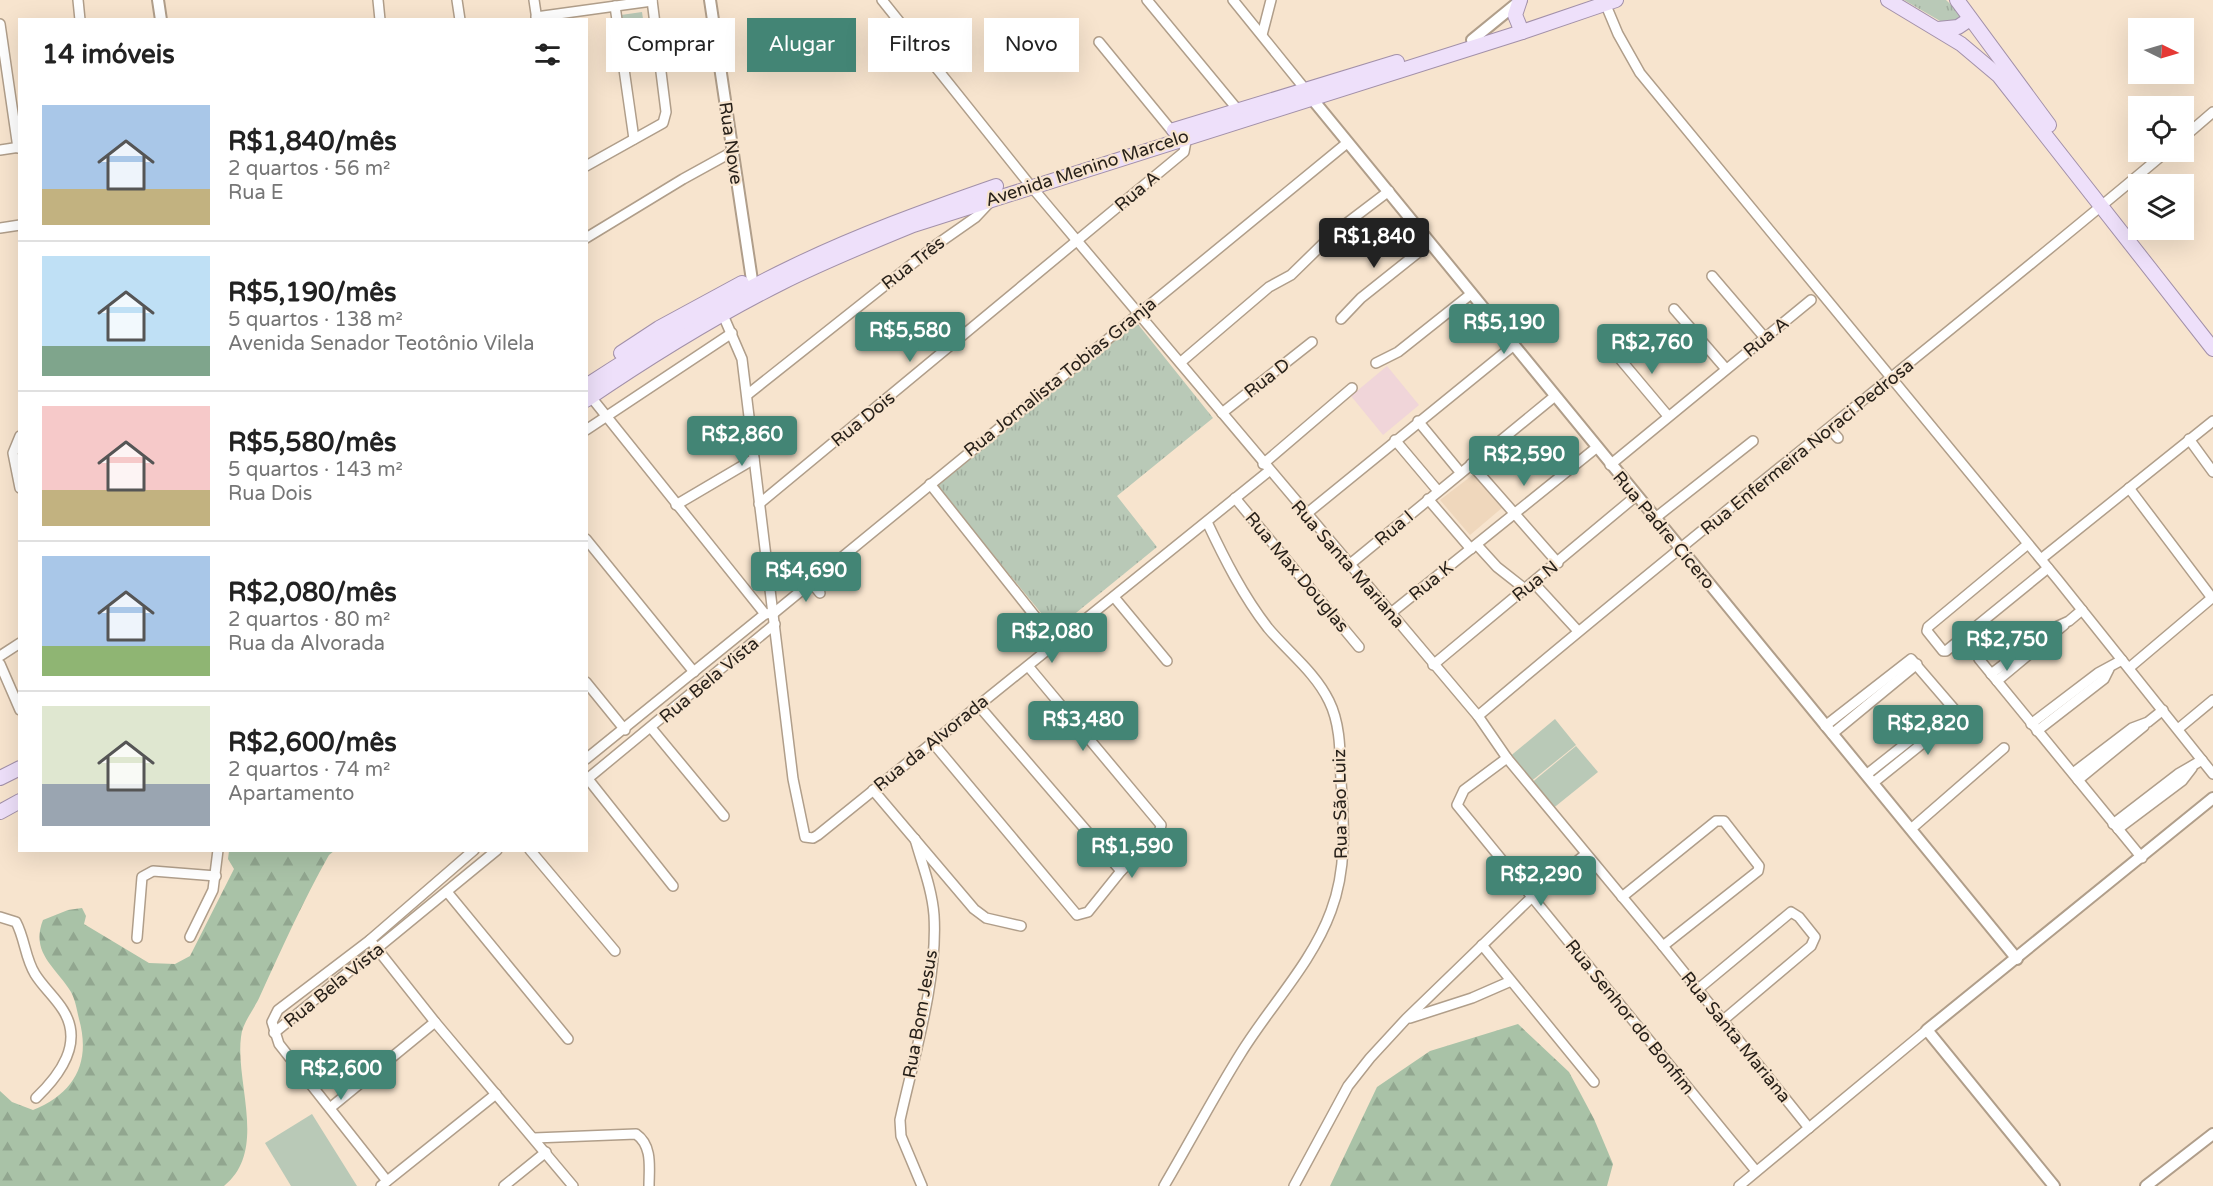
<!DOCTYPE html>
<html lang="pt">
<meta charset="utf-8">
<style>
:root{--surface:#fff;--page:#f6f6f6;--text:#222;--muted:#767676;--line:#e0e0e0;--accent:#438575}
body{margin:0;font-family:"Varela Round",sans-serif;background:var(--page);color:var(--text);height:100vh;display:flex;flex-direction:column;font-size:22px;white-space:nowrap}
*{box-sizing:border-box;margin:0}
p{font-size:20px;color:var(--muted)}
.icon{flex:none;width:33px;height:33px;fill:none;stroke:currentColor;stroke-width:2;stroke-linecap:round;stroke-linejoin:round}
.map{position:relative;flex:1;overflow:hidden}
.drawer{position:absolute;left:18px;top:18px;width:570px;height:834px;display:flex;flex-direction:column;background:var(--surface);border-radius:0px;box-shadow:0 6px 24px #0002}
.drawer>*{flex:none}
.banner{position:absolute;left:606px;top:18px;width:570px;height:54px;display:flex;gap:12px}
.needle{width:39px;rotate:95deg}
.buttons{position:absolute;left:2128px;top:18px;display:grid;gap:12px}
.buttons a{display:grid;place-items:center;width:66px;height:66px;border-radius:0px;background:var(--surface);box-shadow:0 6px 24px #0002;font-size:30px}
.price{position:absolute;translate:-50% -51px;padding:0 14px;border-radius:6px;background:var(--accent);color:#fff;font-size:20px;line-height:39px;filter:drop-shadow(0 2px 3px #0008)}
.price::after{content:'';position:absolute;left:50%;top:36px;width:18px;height:14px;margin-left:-9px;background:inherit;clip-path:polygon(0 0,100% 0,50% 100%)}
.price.current{background:#222;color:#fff}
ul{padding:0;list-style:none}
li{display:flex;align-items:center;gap:18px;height:150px;padding:0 24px}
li+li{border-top:2px solid var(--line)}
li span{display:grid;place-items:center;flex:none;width:168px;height:120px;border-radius:0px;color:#555}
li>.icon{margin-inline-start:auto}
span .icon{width:72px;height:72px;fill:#fffc;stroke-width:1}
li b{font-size:26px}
h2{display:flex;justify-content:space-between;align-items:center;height:72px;padding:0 24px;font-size:26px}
.tag{padding:0 21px;border-radius:0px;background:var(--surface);box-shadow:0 6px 24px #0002;font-size:21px;line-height:54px}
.tag.current{background:var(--accent);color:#fff}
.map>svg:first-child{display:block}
</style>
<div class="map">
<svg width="2213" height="1186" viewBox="0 0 2213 1186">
<defs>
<pattern id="grass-tufts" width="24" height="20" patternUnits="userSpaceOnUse" patternTransform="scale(1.5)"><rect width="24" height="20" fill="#b9c9b7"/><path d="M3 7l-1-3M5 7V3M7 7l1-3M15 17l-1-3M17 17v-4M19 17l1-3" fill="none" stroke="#9fac9d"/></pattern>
<pattern id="forest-firs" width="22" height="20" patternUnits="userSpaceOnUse" patternTransform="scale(1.5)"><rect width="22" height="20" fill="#a9c2a7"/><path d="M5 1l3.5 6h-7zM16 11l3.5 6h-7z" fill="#91a68f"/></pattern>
</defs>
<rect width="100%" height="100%" fill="#f7e4ce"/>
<!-- built -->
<polygon fill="#efd7bc" points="1474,474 1503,507 1470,535 1440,500"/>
<!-- education -->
<polygon fill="#f0d5d9" points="1387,366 1419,405 1383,435 1351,396"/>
<!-- grass -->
<g fill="url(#grass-tufts)">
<polygon points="1904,0 1946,0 1963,16 1960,21 1947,25"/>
<polygon points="1133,318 1213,418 1117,496 1157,547 1055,630 936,485"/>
</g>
<!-- forest -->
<g fill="url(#forest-firs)">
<path d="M229,851H334L329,855C303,901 282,948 260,996C255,1008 242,1023 241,1037C235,1083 268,1151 224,1186H0V1091L12,1102L33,1110C75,1093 91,1062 79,1019C77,1010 75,999 71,992C56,967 30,953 43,920L68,910L82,908L86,916L84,924L149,963L175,964L190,956L234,869L228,859Z"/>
<polygon points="1518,1024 1569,1072 1594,1119 1613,1164 1607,1186 1330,1186 1377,1087 1430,1051"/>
</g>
<!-- green -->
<g fill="#b9c9b7">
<polygon points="642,12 648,53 627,56 621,15"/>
<polygon points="1555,719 1576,745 1529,783 1508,758"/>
<polygon points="1576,746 1598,772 1551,810 1530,784"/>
<polygon points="312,1114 357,1186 291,1186 265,1143"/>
</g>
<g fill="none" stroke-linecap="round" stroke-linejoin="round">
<!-- minor casing -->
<g stroke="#b09e8a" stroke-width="12">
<g id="minor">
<polyline points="78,0 80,20"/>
<polyline points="378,0 380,20"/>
<polyline points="457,0 460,20"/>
<polyline points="534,0 537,20"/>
<polyline points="882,0 1030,185 1478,716 1507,758 1663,946 1809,1128"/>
<polyline points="1147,0 1238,110"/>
<polyline points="1233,0 1305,89"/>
<polyline points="1605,3 1618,34 1640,73 2058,580 2213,774"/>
<polyline points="615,6 634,139"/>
<polyline points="536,17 652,1"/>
<polyline points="0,24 18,148"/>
<polyline points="1262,35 1271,0"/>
<polyline points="1099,42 1172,131"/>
<polyline points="2184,137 2213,112"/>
<polyline points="0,150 20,147"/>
<polyline points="586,166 663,123 666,112 652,0"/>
<polyline points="0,228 20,225"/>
<polyline points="586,238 683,179 732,152"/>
<polyline points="1712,276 1765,338"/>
<polyline points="1674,309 1726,369"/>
<polyline points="723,315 742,359 793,779 805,837 813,838 818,835 1269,471"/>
<polyline points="1341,319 1361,298 1430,243"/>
<polyline points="1615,353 1668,416"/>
<polyline points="1181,362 1269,287 1291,275 1335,232 1389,191"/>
<polyline points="1376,363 1398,352 1471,294"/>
<polyline points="747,395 936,245 976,217 991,201"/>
<polyline points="591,397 765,614 774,613"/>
<polyline points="1222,413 1312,342"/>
<polyline points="1418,421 1460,472"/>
<polyline points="1830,429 1838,438"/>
<polyline points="586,430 732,333"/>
<polyline points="20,436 13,453 20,488"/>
<polyline points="2189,439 2213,472"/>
<polyline points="1395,440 1438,491"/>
<polyline points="1263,464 1352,388"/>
<polyline points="1471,464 1558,563"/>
<polyline points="1610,465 1811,300"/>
<polyline points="930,484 1057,644"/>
<polyline points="2129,488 2212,598"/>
<polyline points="1235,498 1359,647"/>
<polyline points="1428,499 1471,549"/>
<polyline points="759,504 1184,152 1187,136"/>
<polyline points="676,505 754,459"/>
<polyline points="1305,515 1514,345"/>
<polyline points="1654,519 1753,441"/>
<polyline points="586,539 694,672"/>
<polyline points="2028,544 1928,627 1927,631 1943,651 1946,651 2048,568"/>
<polyline points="1477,545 1497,567 1525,589"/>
<polyline points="2041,559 2213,421"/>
<polyline points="1349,565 1555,396"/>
<polyline points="810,581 820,593"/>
<polyline points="1533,582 1578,631"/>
<polyline points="1114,597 1167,661"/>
<polyline points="774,613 1347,143"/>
<polyline points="1391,613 1596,448"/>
<polyline points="0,656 20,643"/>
<polyline points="1979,659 2142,858"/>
<polyline points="0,664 20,710"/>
<polyline points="1433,665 1636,496"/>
<polyline points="2129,668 2213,597"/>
<polyline points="1991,674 2049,630 2069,621 2082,610"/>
<polyline points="1997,681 2064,625"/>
<polyline points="586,682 625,730"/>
<polyline points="979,706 1121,871"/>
<path d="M1478,716C1704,524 1939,343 2166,152"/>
<polyline points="2031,724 2098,673 2122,660"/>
<polyline points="1825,726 1911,659 1973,731"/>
<polyline points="652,729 724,816"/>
<polyline points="2178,729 2213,700"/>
<polyline points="2037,731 2104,679 2109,669"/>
<polyline points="1832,734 1917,664"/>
<polyline points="933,743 1077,915 1088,912 1121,871 1159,834 1161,825 1028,666"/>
<polyline points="1507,758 1464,790 1457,805 1756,1171"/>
<polyline points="586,759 765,614"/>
<polyline points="2073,773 2132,728 2148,722 2163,710"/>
<polyline points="1866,775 1952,707"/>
<polyline points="588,779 673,886"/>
<polyline points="586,780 775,624"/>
<polyline points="2078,780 2144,726"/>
<polyline points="1873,783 1959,714"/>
<polyline points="873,790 974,909 986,918 1021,926"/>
<polyline points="2113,824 2178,774 2202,760"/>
<polyline points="1911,829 2004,748"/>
<polyline points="2118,829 2182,781 2192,768"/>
<path d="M915,839C922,864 932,889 934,915C938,980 914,1056 900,1120L901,1136L922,1186"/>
<polyline points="530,850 615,951"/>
<polyline points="448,893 568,1039"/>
<polyline points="1622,897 1716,821 1724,821 1759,866 1758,871 1663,946"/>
<path d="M0,917L16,922C25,939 25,958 35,974C43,987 55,997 63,1010C84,1043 60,1075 36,1098"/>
<polyline points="190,937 213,890 218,850"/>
<polyline points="137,938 142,877 153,871 216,876"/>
<polyline points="370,940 435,1022 573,1186"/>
<polyline points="1482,945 1594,1082"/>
<polyline points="1697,990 1791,912 1799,917 1815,937 1811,946 1721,1022"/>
<polyline points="1410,1018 1472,998 1511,981"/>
<polyline points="274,1033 497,850"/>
<polyline points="330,1108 435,1022"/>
<path d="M534,1138L636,1134C653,1146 649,1168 649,1186"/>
<polyline points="387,1181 279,1044 272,1022 278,1010 370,940 474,850"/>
<polyline points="381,1186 496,1094"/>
<polyline points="504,1186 546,1152"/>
<path d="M1164,1186C1190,1142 1214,1096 1241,1053C1270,1006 1312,963 1331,911C1347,869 1344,824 1341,781C1340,754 1341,725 1329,701C1315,672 1288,652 1268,628C1243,596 1224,558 1207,522"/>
<polyline points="1294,1186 1348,1086 1370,1058 1406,1019 1532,897 1586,854"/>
<polyline points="1739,1186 1927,1030"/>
</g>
</g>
<!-- tertiary casing -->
<g stroke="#b09e8a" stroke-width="14">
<g id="tertiary">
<polyline points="158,0 161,20"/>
<polyline points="710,0 753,287"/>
<polyline points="1472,40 1521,0"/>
<polyline points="1309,95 2017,959"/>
<polyline points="2054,1186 1927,1030 2213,798"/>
<polyline points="2146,1186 2213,1134"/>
</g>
</g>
<!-- primary casing -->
<g stroke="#a290a9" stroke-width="16">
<g id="primary">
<polyline points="1520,0 1515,15 1522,32"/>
<polyline points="1888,0 1961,44 1999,76 2213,349"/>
<polyline points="1957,0 2049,125"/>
<polyline points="1938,29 1958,27 1970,19"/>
<polyline points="1174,130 1397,62"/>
<polyline points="621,353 659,328 742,283"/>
<path d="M586,386C652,343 721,301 792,267C858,235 927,210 996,186"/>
<path d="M586,400C649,357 715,316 783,282C825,261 869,243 913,225L1522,32L1616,0"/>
<polyline points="0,778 20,768"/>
<polyline points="0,812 20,801"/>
</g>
</g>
<!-- minor -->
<use href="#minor" stroke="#fff" stroke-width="9"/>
<!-- tertiary -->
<use href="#tertiary" stroke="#fff" stroke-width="10"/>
<!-- primary -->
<use href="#primary" stroke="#eee0fa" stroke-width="14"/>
</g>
<g text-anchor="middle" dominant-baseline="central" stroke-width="4.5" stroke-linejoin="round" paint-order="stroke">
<!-- street labels -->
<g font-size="18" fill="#28211a" stroke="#f7e4ce">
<text transform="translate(731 143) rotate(82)">Rua Nove</text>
<text transform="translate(1087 168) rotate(-18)">Avenida Menino Marcelo</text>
<text transform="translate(1137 191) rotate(-40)">Rua A</text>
<text transform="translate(913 263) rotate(-38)">Rua Três</text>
<text transform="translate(1766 337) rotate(-39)">Rua A</text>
<text transform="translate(1060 377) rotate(-39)">Rua Jornalista Tobias Granja</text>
<text transform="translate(1267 378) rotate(-38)">Rua D</text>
<text transform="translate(863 419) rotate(-39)">Rua Dois</text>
<text transform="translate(1807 447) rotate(-39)">Rua Enfermeira Noraci Pedrosa</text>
<text transform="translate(1394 528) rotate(-40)">Rua I</text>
<text transform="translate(1664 530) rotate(50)">Rua Padre Cícero</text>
<text transform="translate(1348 564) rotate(49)">Rua Santa Mariana</text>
<text transform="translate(1297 572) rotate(50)">Rua Max Douglas</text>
<text transform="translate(1431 581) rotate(-39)">Rua K</text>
<text transform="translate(1535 581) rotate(-39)">Rua N</text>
<text transform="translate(709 680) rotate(-40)">Rua Bela Vista</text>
<text transform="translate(931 743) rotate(-39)">Rua da Alvorada</text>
<text transform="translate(1340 804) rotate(-91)">Rua São Luiz</text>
<text transform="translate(334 985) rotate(-39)">Rua Bela Vista</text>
<text transform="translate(920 1014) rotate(-80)">Rua Bom Jesus</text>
<text transform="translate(1630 1017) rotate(51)">Rua Senhor do Bonfim</text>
<text transform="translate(1736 1037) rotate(51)">Rua Santa Mariana</text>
</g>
</g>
</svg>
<div class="buttons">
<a><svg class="needle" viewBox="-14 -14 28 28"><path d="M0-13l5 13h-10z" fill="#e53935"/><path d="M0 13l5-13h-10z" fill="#767676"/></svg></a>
<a><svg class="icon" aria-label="locate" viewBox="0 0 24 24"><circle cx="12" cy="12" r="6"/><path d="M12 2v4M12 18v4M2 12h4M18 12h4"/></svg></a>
<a><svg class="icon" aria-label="layers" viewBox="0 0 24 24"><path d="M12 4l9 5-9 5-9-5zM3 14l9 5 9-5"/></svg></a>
</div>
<b class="price current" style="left:1374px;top:269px">R$1,840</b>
<b class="price" style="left:1504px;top:355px">R$5,190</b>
<b class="price" style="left:910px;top:363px">R$5,580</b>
<b class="price" style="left:1652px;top:375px">R$2,760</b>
<b class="price" style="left:742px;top:467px">R$2,860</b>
<b class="price" style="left:1524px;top:487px">R$2,590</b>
<b class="price" style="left:806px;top:603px">R$4,690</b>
<b class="price" style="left:1052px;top:664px">R$2,080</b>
<b class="price" style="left:2007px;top:672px">R$2,750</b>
<b class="price" style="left:1083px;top:752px">R$3,480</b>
<b class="price" style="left:1928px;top:756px">R$2,820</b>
<b class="price" style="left:1132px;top:879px">R$1,590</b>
<b class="price" style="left:1541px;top:907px">R$2,290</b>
<b class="price" style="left:341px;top:1101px">R$2,600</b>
<div class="banner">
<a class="tag">Comprar</a>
<a class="tag current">Alugar</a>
<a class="tag">Filtros</a>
<a class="tag">Novo</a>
</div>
<section class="drawer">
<h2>14 imóveis<svg class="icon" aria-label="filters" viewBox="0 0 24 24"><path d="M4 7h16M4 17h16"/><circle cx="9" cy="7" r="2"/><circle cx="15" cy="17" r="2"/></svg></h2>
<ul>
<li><span style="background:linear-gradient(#a9c7e8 70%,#c2b280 0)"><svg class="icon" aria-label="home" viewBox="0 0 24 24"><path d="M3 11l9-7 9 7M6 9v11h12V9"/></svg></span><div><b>R$1,840/mês</b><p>2 quartos · 56 m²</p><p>Rua E</p></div></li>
<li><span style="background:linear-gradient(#bfe0f5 75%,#7fa58c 0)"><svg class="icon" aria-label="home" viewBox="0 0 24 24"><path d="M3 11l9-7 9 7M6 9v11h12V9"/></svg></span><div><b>R$5,190/mês</b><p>5 quartos · 138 m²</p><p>Avenida Senador Teotônio Vilela</p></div></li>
<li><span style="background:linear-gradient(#f6c9c9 70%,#c2b280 0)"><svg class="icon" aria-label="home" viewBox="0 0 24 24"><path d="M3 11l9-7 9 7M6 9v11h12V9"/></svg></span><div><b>R$5,580/mês</b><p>5 quartos · 143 m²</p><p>Rua Dois</p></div></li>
<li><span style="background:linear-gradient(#a9c7e8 75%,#8fb573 0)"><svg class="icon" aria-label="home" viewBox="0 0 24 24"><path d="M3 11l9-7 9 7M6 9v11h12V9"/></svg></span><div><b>R$2,080/mês</b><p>2 quartos · 80 m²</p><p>Rua da Alvorada</p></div></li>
<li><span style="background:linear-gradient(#dfe7d0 65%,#9aa5b1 0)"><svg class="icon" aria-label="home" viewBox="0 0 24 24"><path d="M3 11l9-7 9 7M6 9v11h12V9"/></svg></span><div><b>R$2,600/mês</b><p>2 quartos · 74 m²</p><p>Apartamento</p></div></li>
</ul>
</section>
</div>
